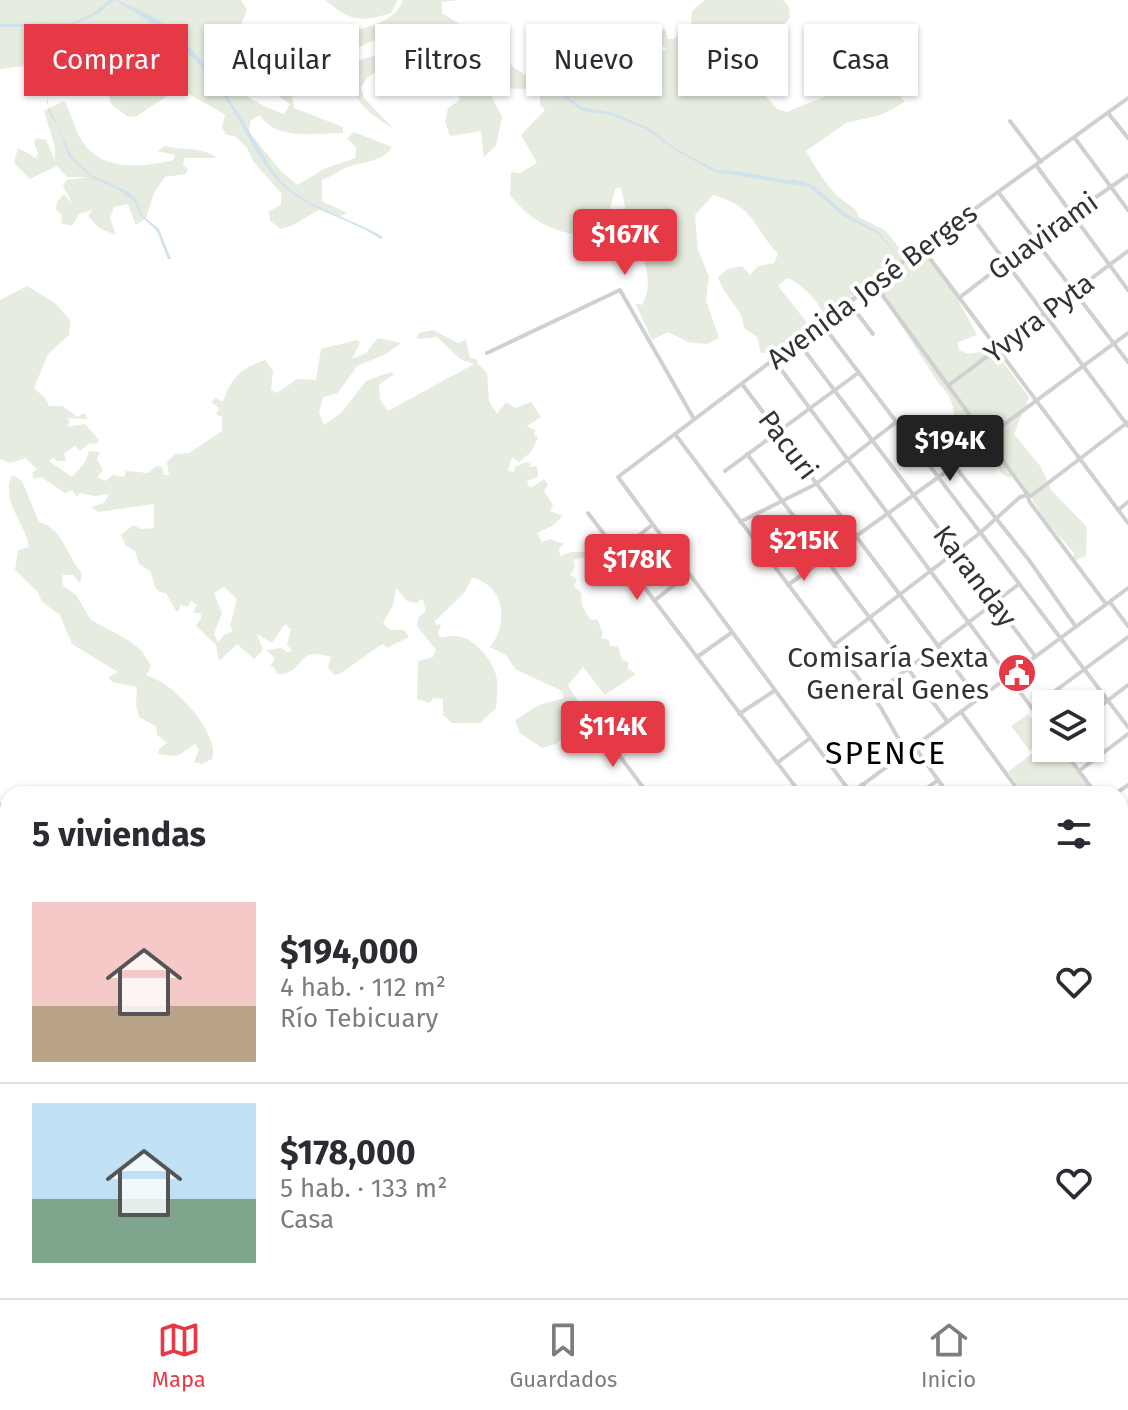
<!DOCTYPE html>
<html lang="es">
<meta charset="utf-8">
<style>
:root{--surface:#fff;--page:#f2f2f3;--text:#2b2b33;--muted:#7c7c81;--line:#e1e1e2;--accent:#e63946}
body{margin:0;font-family:"Fira Sans",sans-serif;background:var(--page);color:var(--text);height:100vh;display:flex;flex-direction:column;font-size:30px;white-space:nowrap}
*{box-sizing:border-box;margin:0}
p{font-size:26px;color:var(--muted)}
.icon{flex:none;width:44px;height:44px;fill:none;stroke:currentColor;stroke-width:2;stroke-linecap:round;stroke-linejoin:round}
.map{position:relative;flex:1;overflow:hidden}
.details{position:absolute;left:0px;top:786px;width:1128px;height:512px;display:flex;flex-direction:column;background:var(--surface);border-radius:24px 24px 0 0;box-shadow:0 2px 6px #0004}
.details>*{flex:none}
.top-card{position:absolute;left:24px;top:24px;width:1080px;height:72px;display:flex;gap:16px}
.tools{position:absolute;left:1032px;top:690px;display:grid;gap:16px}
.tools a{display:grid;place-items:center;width:72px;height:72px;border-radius:0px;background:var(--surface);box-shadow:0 2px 6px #0004;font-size:40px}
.price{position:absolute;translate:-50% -68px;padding:0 18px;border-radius:8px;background:var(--accent);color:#fff;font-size:26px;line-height:52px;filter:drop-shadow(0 2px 4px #0008)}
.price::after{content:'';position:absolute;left:50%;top:48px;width:24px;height:18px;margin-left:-12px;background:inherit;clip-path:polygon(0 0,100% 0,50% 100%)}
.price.current{background:#222;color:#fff}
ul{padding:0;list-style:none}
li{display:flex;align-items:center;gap:24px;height:200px;padding:0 32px}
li+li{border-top:2px solid var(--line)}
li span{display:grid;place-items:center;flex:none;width:224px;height:160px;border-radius:0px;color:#555}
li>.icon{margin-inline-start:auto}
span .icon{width:96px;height:96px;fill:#fffc;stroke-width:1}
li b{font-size:34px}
h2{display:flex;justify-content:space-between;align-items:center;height:96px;padding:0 32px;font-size:34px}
.tag{padding:0 28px;border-radius:0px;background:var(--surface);box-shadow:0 2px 6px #0004;font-size:28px;line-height:72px}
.tag.current{background:var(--accent);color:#fff}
.dock{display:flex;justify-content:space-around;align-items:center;height:112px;border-top:2px solid var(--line);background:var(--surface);font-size:22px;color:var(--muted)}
.dock a{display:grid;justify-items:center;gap:4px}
.dock .current{color:var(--accent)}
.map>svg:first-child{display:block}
</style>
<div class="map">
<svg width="1128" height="1298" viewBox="0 0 1128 1298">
<rect width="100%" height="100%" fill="#fff"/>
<!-- green -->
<g fill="#e6ecdf" fill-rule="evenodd">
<path d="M0,0H241L247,10C243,23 235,32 229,44C211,82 255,104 284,114L290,104L279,97L289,77L294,108L343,127V133C317,133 275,141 260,115L250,121L249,132L281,171L297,185L324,169L355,158L356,147L347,139L354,132L392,147C383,163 361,161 345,168C337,172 330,177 322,180V201L347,213L340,216L319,210L293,225L281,229L270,221L269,211L281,205V193L253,161L247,148L235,136L227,135L222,128L225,115C222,112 183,91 178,89L135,117L127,116L111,104L107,87L121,58C136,66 145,66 159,57L160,46L156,39C122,31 70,30 49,63L51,78L46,85L33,82L36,70L30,71L25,77L26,69L31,65L0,69Z"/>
<path d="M325,0H398L391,13C360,23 350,21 325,0Z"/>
<path d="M403,0H460L442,2V13L492,45L513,67L541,85L526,89L498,88L492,97L502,117L496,146L484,157L481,131L450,136L445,122L448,108L460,100L455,83C427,70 377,53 361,88L364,98L393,128C366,112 342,95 358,61L379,54V45L374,40L348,52L310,59L308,54L335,46L342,35C363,27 395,24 403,0Z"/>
<path d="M705,0H783L789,7L790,18L773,37L747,46L739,59L742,68L777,109L787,112L843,89L861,90L879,79L889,82L905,102L881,115L846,123L806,151C815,167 827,187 841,199C849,206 855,206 859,217L886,231L901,250L922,248L951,287L977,335L958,342L959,350L968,354L994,350L1029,397L1014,434L1041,467L1051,490L1087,527L1086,556L1073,561L1074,553L1046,521L1019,478L1013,473L1010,478L1002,474L980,436L970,440L964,452L958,450C950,425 962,405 939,384L875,285L826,319C821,304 802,283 787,278L778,286L812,329L771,363L767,359L770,353H761L757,337L744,328C744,310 724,297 718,277L728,269L742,266L750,275L758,266L774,263L778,254C751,225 756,207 713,195L695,215L698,250L709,276L706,300L719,338L707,344L688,342L668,332L652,340L635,303L642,305C658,278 637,244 627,218C624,207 625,198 620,187L615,189L604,233C564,239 535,226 510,195L511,172L520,173L537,163L521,135L545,110L540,105V93L595,33L621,55L639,50L662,51L667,48L651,44L653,35L665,29L668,39H674L691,23L692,11Z"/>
<path d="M64,101C72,114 74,128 82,141C100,171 142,168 173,160L175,155L157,151L165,146C184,151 201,146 217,158H184L183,165L188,169L186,174L165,177L154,193L146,218L136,225L128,204L114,207L110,218L116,235L99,228L88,216L92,210L79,214L72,226L61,223L62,215L56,210L57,202L64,194L73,205L63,186L67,180L87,177H67L57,166L30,179L14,163L18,148L36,158L38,153L34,143L36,138L46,140L55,160V147L44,111Z"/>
<path d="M27,286L55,303L70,320L69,335L48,354L34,388L46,399L49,406H62L78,417L84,413L88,419L67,418L70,422L67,427L85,424L98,439V443L88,444L80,451L75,446L64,453L66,461H58L53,458L49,461L72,477L85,462L89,451L100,452L97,459L103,470L97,477L105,481L113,475L124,477L126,471L148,473L156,466L162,467L164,475H169L167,462L175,454L189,453L222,431V417L216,414L219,408L211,402L216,398L223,402C230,378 242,368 265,360L273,371L271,390L277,393L297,379L316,380L321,349L357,340L360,343L352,359L366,353L378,338L401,343L386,354L357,366L338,393L323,397L319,413L324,425L341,413L366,381L391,372L394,374L379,385L380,399L388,411L474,364L460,359L437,337L419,339L416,338L419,333L433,330L458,343L466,340L470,358L477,359V363L487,373L489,401L497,414L506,402L515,408L531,402L541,417L527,426L535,430L534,434L538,438L531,452L519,462L512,457L508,471L514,472L515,467L526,462L531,464L529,467L537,466L538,477L527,481L528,486L532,487L544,479L548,485L544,491L553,505L550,511L563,516L552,526L537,533L542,542L550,539L564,544L559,548L560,556L571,552H586L585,557L573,560L575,567L570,575L577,579L574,586L582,594C579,603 585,612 591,620L597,619L603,633L601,638L609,640L610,646L618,647L622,659L629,663L627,668L636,674L605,695L583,667L568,685L590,721L592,731L586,736L562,737L556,744L542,748L520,733L515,720L539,705L564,698L562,691L515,669L507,656L490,647C509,624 505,584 472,578L464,593L435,621L436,625L441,624L438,634L442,638C464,629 485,649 494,669C499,681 497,695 496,708L480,723H452L443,715V699L433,698L430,703L417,699L418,661L433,657L436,650L417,626L418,618L426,611L423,600L421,599L417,603L407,601L396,588L393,605L383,623L390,630H404L409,637L387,648L384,644L379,646L340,674L334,675L328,667L331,657C294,644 305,676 277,674L274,667L270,666L275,659L267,650L281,648L288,652L292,650L287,645L291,629L285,624L272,643L257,634L263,650L254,659L237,644L219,661L216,645L196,626L201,618V614L193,612L197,605L191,601L187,607L180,605L179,611H176L166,593C152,592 155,581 150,571L139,564L135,551L126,546L121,535L133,525L141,529L154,528V504L98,512L91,507L104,503L109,494L95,496L80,493L77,497L72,490L65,493L41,477L34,479L32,473L37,469L25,458L10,463L0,459V300ZM224,587L237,599L230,626L233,631L224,635L218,642L214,634L222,613L214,593Z"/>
<path d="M12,475L22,481L39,522C64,529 66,556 82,573L80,583L73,575H62L63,586L76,595L91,620L128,640L142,651L151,666L146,676C170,678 222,735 212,759L202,764L194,762L199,750L195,744C176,756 182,758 158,754L159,749L167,743L157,735L156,726L139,717L136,704L137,687L112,682L109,677L118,672L72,644L60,615L42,602L38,592L15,570L18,550L29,547C25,522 0,501 12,475Z"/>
<polygon points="1028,714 1046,737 1030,751 1011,726"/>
<path d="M1046,743V748C1071,748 1076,776 1092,789V794H1025L1008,772Z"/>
</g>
<!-- water -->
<g fill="#cfe2ee">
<path d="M109,0C121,0 127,5 138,9C190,32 223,88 251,134C261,150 269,167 281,181C307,208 351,218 383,237L381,239C350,218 305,210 279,182C256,158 244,126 226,99C194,52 164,29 116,1C106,4 104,11 95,15C74,28 56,27 32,27L47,77V103L71,155L91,175L127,191L136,199L142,215L159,229L171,259H168L157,231L140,215L135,202L119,190L92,178L69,157L58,127L49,114L45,77L30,27H0V24L71,23L92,14Z"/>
<polygon points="547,89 561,92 582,107 614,113 649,128 675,148 716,170 738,171 789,181 794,179 814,186 846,214 879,232 899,257 878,234 843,216 810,187 714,172 675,150 646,129 611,115 583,111 562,96 545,91"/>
</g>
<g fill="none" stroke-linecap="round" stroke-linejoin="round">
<!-- street -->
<g stroke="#d0d0d0" stroke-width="4">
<polyline points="1108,113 1128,138"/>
<polyline points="1010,121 1041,162"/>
<polyline points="1074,137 1128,210"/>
<polyline points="1036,165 1128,290"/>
<polyline points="999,193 1128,362"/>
<polyline points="969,213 1128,426"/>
<polyline points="922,248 1128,523"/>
<polyline points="875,285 1028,495 1031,496 1128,422"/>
<polyline points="959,298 1034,240 1128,175"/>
<polyline points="850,304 873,334"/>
<polyline points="822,324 1128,727"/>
<polyline points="798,342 1035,656"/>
<polyline points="487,353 620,290 694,419"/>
<polyline points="774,360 1046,727"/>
<polyline points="742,384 978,699"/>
<polyline points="949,385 1128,251"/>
<polyline points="927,431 1029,560 1076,627"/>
<polyline points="675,434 881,708 906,752"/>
<polyline points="988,436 1128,333"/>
<polyline points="747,454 947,721"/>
<polyline points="725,471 858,373"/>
<polyline points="1118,510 1128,502"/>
<polyline points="588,513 801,794"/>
<polyline points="740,522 816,484 895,423"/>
<polyline points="618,552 652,525"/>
<polyline points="788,585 954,466"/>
<polyline points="654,601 688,574"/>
<polyline points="1110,602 1128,626"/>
<polyline points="834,645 980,533 1020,497 1028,495 1029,501 1106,604"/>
<polyline points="697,657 731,633"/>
<polyline points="872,696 1019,584"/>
<polyline points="1032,708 1128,637"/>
<polyline points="961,712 1021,794"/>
<polyline points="739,714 774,691"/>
<polyline points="1090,714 1128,685"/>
<polyline points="599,728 648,794"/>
<polyline points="914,746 948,794"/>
<polyline points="1062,748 1096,794"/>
<polyline points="777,763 809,739"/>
<polyline points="1079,771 1128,734"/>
<polyline points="862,784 870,794"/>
<polyline points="851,793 618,477 940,234 1128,98"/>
<polyline points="850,794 1128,588"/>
<polyline points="919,794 938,780"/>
<polyline points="1115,794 1128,785"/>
<polyline points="0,805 8,818"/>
<polyline points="1120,826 1128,836"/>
<polyline points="1120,874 1128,868"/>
<polyline points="0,890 8,886"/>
<polyline points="1120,906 1128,901"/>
<polyline points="1120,927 1128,937"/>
<polyline points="1120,1035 1128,1029"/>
<polyline points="1120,1229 1128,1240"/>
<polyline points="106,1290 107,1298"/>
<polyline points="259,1290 263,1298"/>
<polyline points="322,1290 326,1298"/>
<polyline points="1094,1290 1100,1298"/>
<polyline points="75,1298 92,1290"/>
<polyline points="1113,1298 1128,1286"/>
</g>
</g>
<!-- icons -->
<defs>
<g id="civic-disc" transform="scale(2)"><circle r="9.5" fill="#e63946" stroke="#fff"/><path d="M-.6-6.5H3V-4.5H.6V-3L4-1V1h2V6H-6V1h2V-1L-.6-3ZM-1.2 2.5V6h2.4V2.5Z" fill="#fff"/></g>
</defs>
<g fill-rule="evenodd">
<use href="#civic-disc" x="1017" y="673"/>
</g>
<g text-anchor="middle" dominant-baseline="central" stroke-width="8" stroke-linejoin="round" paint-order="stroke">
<!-- street labels -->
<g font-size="28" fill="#333" stroke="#fff">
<text transform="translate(1043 236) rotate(-36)">Guavirami</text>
<text transform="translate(872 286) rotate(-37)">Avenida José Berges</text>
<text transform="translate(1039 318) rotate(-37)">Yvyra Pyta</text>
<text transform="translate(788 445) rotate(53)">Pacuri</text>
<text transform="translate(975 576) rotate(53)">Karanday</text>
</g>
<!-- poi labels -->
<g font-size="28" fill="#333" stroke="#fff" text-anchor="end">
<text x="989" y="657">Comisaría Sexta<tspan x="989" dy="32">General Genes</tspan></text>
</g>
<!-- quarter labels -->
<g font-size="32" letter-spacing="2" fill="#000" stroke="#fff">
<text x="886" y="753">SPENCE</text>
</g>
</g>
</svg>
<div class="tools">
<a><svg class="icon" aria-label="layers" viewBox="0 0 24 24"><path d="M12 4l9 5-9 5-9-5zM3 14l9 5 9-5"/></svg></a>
</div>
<b class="price" style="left:625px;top:277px">$167K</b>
<b class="price current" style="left:950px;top:483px">$194K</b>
<b class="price" style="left:804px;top:583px">$215K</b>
<b class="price" style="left:637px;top:602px">$178K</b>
<b class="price" style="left:613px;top:769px">$114K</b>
<div class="top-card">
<a class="tag current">Comprar</a>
<a class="tag">Alquilar</a>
<a class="tag">Filtros</a>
<a class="tag">Nuevo</a>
<a class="tag">Piso</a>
<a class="tag">Casa</a>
</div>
<section class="details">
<h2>5 viviendas<svg class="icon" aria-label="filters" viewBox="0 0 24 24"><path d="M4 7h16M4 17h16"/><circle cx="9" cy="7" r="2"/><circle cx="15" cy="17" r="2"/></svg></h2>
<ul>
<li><span style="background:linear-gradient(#f6c9c9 65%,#b9a48a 0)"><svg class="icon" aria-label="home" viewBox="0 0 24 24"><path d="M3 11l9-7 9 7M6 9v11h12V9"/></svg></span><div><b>$194,000</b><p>4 hab. · 112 m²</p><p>Río Tebicuary</p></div><svg class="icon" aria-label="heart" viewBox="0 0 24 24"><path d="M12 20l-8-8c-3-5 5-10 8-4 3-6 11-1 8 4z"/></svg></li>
<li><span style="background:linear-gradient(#bfe0f5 60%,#7fa58c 0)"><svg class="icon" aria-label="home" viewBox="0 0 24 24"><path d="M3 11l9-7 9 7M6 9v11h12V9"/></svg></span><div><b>$178,000</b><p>5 hab. · 133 m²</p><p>Casa</p></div><svg class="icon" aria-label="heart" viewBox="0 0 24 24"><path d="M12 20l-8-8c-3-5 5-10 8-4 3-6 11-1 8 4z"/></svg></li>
</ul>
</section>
</div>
<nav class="dock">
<a class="current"><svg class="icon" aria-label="map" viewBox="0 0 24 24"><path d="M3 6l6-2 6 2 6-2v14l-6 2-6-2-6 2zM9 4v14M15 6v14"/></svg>Mapa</a>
<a><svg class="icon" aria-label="saved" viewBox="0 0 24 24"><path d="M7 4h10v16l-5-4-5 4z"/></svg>Guardados</a>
<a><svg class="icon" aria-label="home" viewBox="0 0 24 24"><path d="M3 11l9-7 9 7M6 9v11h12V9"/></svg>Inicio</a>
</nav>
